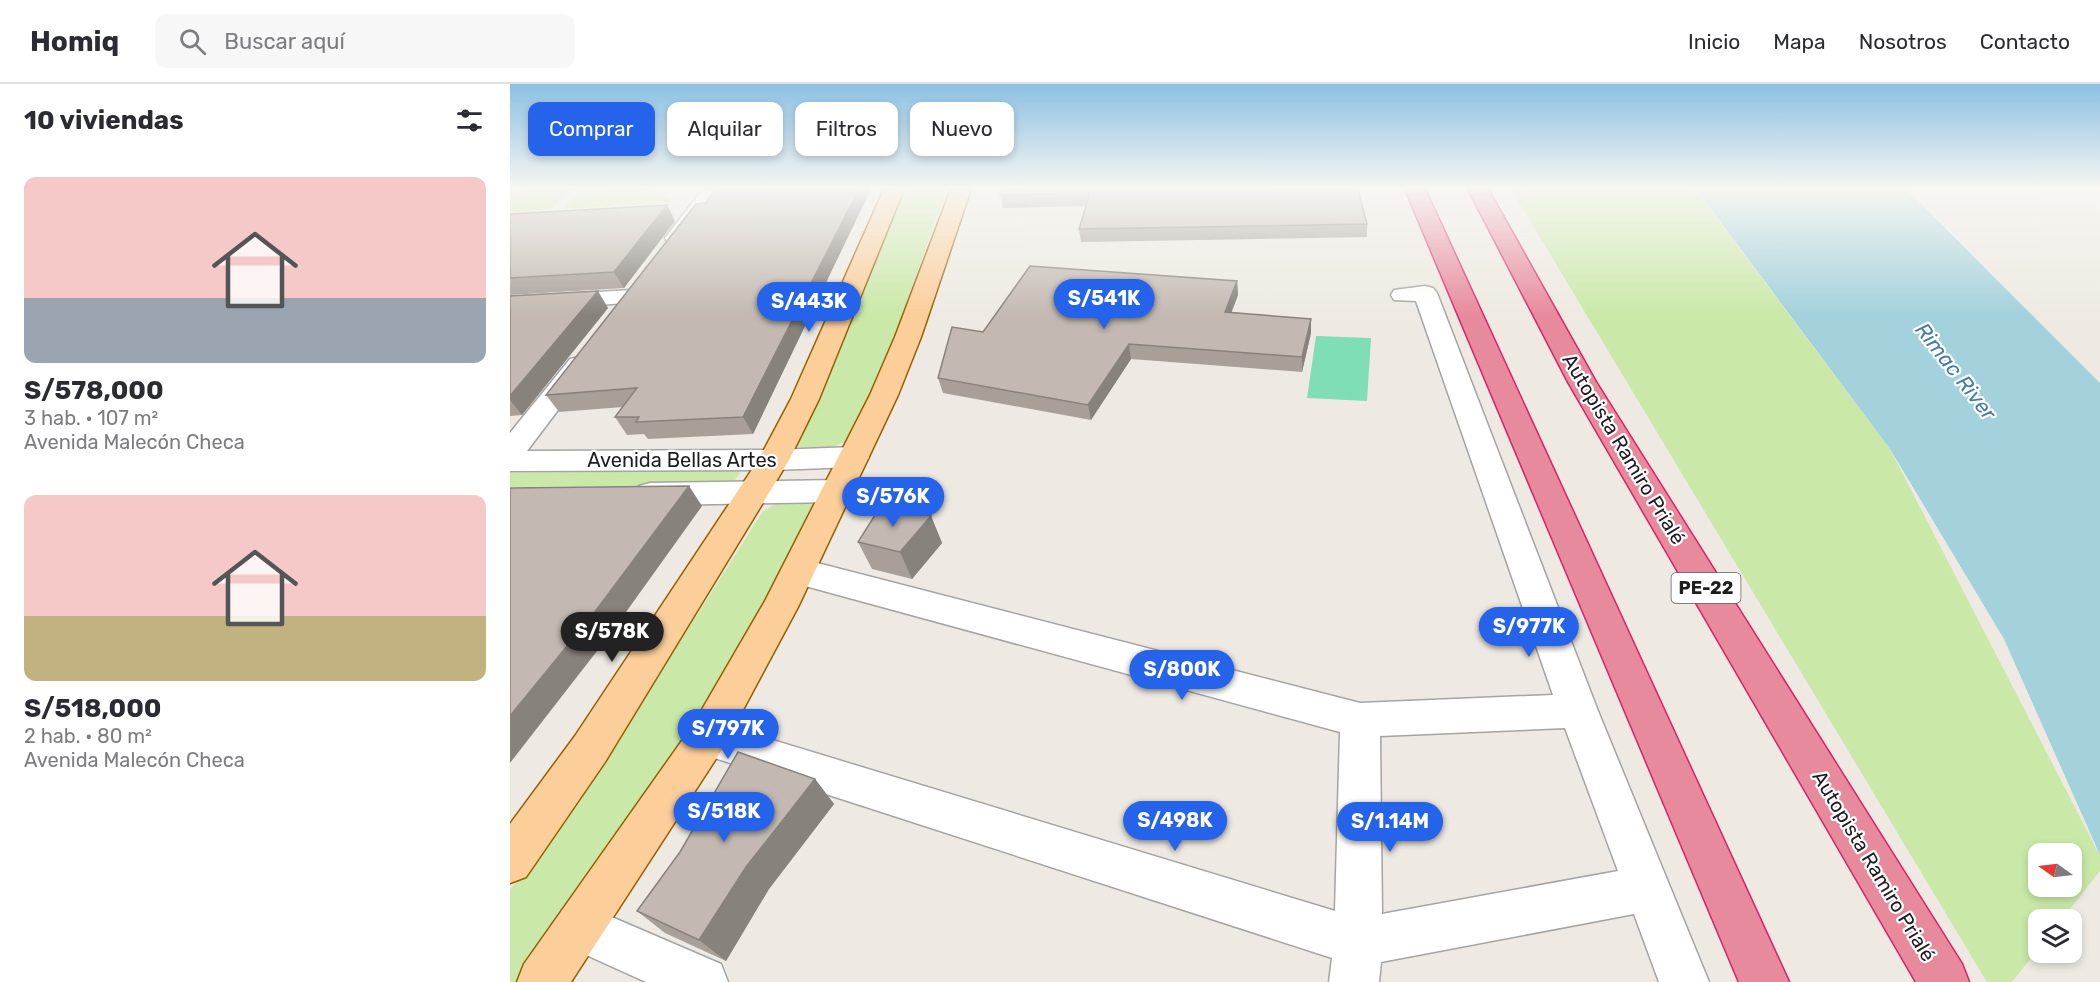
<!DOCTYPE html>
<html lang="es">
<meta charset="utf-8">
<style>
:root{--surface:#fff;--page:#f7f7f7;--text:#2b2b33;--muted:#7c7c81;--line:#e1e1e2;--accent:#2563eb}
body{margin:0;font-family:Rubik,sans-serif;background:var(--page);color:var(--text);height:100vh;display:flex;flex-direction:column;font-size:22px;white-space:nowrap}
*{box-sizing:border-box;margin:0}
p{font-size:20px;color:var(--muted)}
.icon{flex:none;width:33px;height:33px;fill:none;stroke:currentColor;stroke-width:2;stroke-linecap:round;stroke-linejoin:round}
.map{position:relative;flex:1;overflow:hidden}
.panel{display:flex;flex-direction:column;background:var(--surface);width:510px}
.panel>*{flex:none}
.hud{position:absolute;left:18px;top:18px;width:570px;height:54px;display:flex;gap:12px}
.needle{width:39px;rotate:284deg}
.tools{position:absolute;left:1518px;top:759px;display:grid;gap:12px}
.tools a{display:grid;place-items:center;width:54px;height:54px;border-radius:12px;background:var(--surface);box-shadow:0 3px 9px #0003;font-size:30px}
.price{position:absolute;translate:-50% -51px;padding:0 14px;border-radius:21px;background:var(--accent);color:#fff;font-size:20px;line-height:39px;filter:drop-shadow(0 2px 3px #0008)}
.price::after{content:'';position:absolute;left:50%;top:36px;width:18px;height:14px;margin-left:-9px;background:inherit;clip-path:polygon(0 0,100% 0,50% 100%)}
.price.on{background:#222;color:#fff}
ul{padding:0;list-style:none}
li{display:grid;align-content:center;gap:12px;height:318px;padding:0 24px}
li span{display:grid;place-items:center;height:186px;border-radius:12px;color:#555}
li>.icon{margin-inline-start:auto}
span .icon{width:108px;height:108px;fill:#fffc;stroke-width:1}
li b{font-size:26px}
h2{display:flex;justify-content:space-between;align-items:center;height:72px;padding:0 24px;font-size:26px}
.chip{padding:0 21px;border-radius:12px;background:var(--surface);box-shadow:0 3px 9px #0003;font-size:21px;line-height:54px}
.chip.on{background:var(--accent);color:#fff}
header{display:flex;align-items:center;gap:36px;box-sizing:border-box;height:84px;padding:0 30px;background:var(--surface);border-bottom:2px solid var(--line)}
header strong{font-size:28px}
nav{display:flex;gap:33px;margin-inline-start:auto;font-size:21px}
.search{width:420px;height:54px;background:var(--page);display:flex;align-items:center;gap:15px;box-sizing:border-box;padding:0 21px;border-radius:12px;color:var(--muted);font-size:22px}
main{display:flex;flex:1;min-height:0}
.map>svg:first-child{display:block}
</style>
<header>
<strong>Homiq</strong>
<div class="search"><svg class="icon" aria-label="search" viewBox="0 0 24 24"><circle cx="10" cy="10" r="6"/><path d="M15 15l6 6"/></svg>Buscar aquí</div>
<nav><a>Inicio</a><a>Mapa</a><a>Nosotros</a><a>Contacto</a></nav>
</header>
<main>
<section class="panel">
<h2>10 viviendas<svg class="icon" aria-label="filters" viewBox="0 0 24 24"><path d="M4 7h16M4 17h16"/><circle cx="9" cy="7" r="2"/><circle cx="15" cy="17" r="2"/></svg></h2>
<ul>
<li><span style="background:linear-gradient(#f6c9c9 65%,#9aa5b1 0)"><svg class="icon" aria-label="home" viewBox="0 0 24 24"><path d="M3 11l9-7 9 7M6 9v11h12V9"/></svg></span><div><b>S/578,000</b><p>3 hab. · 107 m²</p><p>Avenida Malecón Checa</p></div></li>
<li><span style="background:linear-gradient(#f6c9c9 65%,#c2b280 0)"><svg class="icon" aria-label="home" viewBox="0 0 24 24"><path d="M3 11l9-7 9 7M6 9v11h12V9"/></svg></span><div><b>S/518,000</b><p>2 hab. · 80 m²</p><p>Avenida Malecón Checa</p></div></li>
</ul>
</section>
<div class="map">
<svg width="1590" height="898" viewBox="0 0 1590 898">
<rect width="100%" height="100%" fill="#eeeae3"/>
<!-- grass -->
<g fill="#cae9a8" fill-rule="evenodd">
<polygon points="21,105 64,105 41,125 0,128 0,111"/>
<polygon points="104,105 133,105 163,116 160,119 53,125 69,108"/>
<path d="M395,105H436L385,254L341,354C324,365 303,370 285,361L332,259Z"/>
<path d="M1001,105H1185L1380,365L1590,772V787L1552,835L1528,836V865L1502,898H1477ZM1528,770H1562V802H1528Z"/>
<polygon points="232,385 222,401 0,403 0,389"/>
<polygon points="296,416 307,422 261,510 196,619 8,898 0,898 0,806 133,616 253,427 271,417"/>
</g>
<!-- pitch -->
<polygon fill="#80deb6" points="806,252 861,254 857,317 797,314"/>
<!-- water -->
<polygon fill="#a3d1dc" points="1186,105 1396,105 1590,299 1590,771 1494,555 1380,365"/>
<g fill="none" stroke-linecap="round" stroke-linejoin="round">
<!-- minor casing -->
<g stroke="#a4a4a4" stroke-width="3">
<g id="minor">
<polygon points="193,105 213,105 174,159 166,161 158,159 155,154"/>
<path d="M915,202L923,204L927,209L1088,627L1199,898H1149L1124,830L871,878L869,898H819L822,874L183,667L177,654L183,641L197,636L825,827L830,648L288,500L276,496L271,487L276,478L288,474L850,619L1043,611L906,217L884,216L881,211L884,206ZM1055,644L1108,787L872,830L870,652Z"/>
<polygon points="122,206 131,208 134,213 131,218 0,227 0,213"/>
<polygon points="69,273 78,275 82,281 17,367 264,366 344,363 355,366 359,373 355,380 344,383 264,386 0,387 0,349 60,275"/>
<polygon points="328,396 339,400 344,407 339,414 328,418 140,421 129,418 124,410 129,402 140,399"/>
<polygon points="69,819 211,880 218,898 136,898 52,860 45,843 52,826"/>
</g>
</g>
<!-- major casing -->
<g stroke="#965f00" stroke-width="3">
<g id="major">
<polygon points="374,105 394,105 309,315 279,376 95,678 16,793 0,799 0,740 65,652 249,375 281,315"/>
<polygon points="441,105 461,105 411,253 388,311 288,523 211,667 61,898 7,898 14,880 183,641 255,517 360,311 385,253"/>
</g>
</g>
<!-- highway casing -->
<g stroke="#d92368" stroke-width="3">
<g id="highway">
<polygon points="895,105 915,105 1279,898 1229,898"/>
<polygon points="958,105 978,105 1086,298 1452,880 1459,898 1406,898 1058,298"/>
</g>
</g>
<!-- minor -->
<use href="#minor" fill="#fff" fill-rule="evenodd"/>
<!-- major -->
<use href="#major" fill="#fcce9a" fill-rule="evenodd"/>
<!-- highway -->
<use href="#highway" fill="#e78a9e" fill-rule="evenodd"/>
</g>
<!-- wall -->
<g fill="#a89f99">
<polygon points="206,105 361,105 243,350 138,355 134,350 117,351 105,333 113,323 49,328 36,311"/>
<polygon points="848,105 857,140 857,153 571,158 569,145 576,122 493,124 490,111"/>
<polygon points="157,121 165,137 114,204 0,211 0,130"/>
<polygon points="727,197 728,211 721,229 801,235 801,249 792,288 621,275 581,336 433,309 428,294"/>
<polygon points="0,212 98,224 12,331 0,332"/>
<polygon points="421,432 432,459 402,495 362,485 348,458"/>
<polygon points="305,695 324,720 259,805 216,877 155,849 127,827"/>
</g>
<!-- shaded-wall -->
<g fill="#88827d">
<polygon points="349,105 361,105 243,350 233,333"/>
<polygon points="157,121 165,137 114,204 104,188"/>
<polygon points="727,197 728,211 716,243 715,228"/>
<polygon points="88,207 98,224 12,331 0,316 0,312"/>
<polygon points="801,235 801,249 792,288 792,273"/>
<polygon points="619,260 621,275 581,336 578,321"/>
<polygon points="179,402 192,422 101,549 0,679 0,632"/>
<polygon points="421,432 432,459 402,495 390,468"/>
<polygon points="305,695 324,720 259,805 216,877 189,856 236,783"/>
</g>
<!-- building -->
<g fill="#c3b9b2" stroke="#88827d" stroke-width="1.5">
<polygon points="206,105 349,105 233,333 126,338 129,333 105,333 127,304 36,311 186,120 196,119"/>
<polygon points="491,105 848,105 857,140 569,145 580,109 490,111"/>
<polygon points="157,121 104,188 0,194 0,130"/>
<polygon points="520,182 727,197 715,228 801,235 792,273 619,260 578,321 428,294 442,243 473,248"/>
<polygon points="88,207 0,312 0,212"/>
<polygon points="179,402 84,529 0,632 0,404"/>
<polygon points="372,420 421,432 390,468 348,458"/>
<polygon points="228,668 305,695 236,783 189,856 127,827 170,768"/>
</g>
<!-- sky -->
<linearGradient id="sky" x2="0" y2="1"><stop stop-color="#8cc0e3"/><stop offset="0.45" stop-color="#f7f6f2"/><stop offset="1" stop-color="#f7f6f2" stop-opacity="0"/></linearGradient>
<rect width="1590" height="231" fill="url(#sky)"/>
<g text-anchor="middle" dominant-baseline="central" stroke-width="4.5" stroke-linejoin="round" paint-order="stroke">
<!-- shield labels -->
<rect fill="#fff" stroke="#616161" stroke-width="1.5" x="1161.5" y="489" width="69" height="30" rx="4.5"/>
<g font-size="18" font-weight="bold" fill="#1d1d1d">
<text x="1196" y="504">PE-22</text>
</g>
<!-- street labels -->
<g font-size="20" fill="#1d1d1d" stroke="#fff">
<text transform="translate(1114 365) rotate(59)">Autopista Ramiro Prialé</text>
<text x="172" y="376">Avenida Bellas Artes</text>
<text transform="translate(1364 782) rotate(59)">Autopista Ramiro Prialé</text>
</g>
<!-- water labels -->
<g font-size="21" font-style="italic" fill="#467aa5" stroke="#fff">
<text transform="translate(1446 287) rotate(52)">Rimac River</text>
</g>
</g>
</svg>
<div class="tools">
<a><svg class="needle" viewBox="-14 -14 28 28"><path d="M0-13l5 13h-10z" fill="#e53935"/><path d="M0 13l5-13h-10z" fill="#7c7c81"/></svg></a>
<a><svg class="icon" aria-label="layers" viewBox="0 0 24 24"><path d="M12 4l9 5-9 5-9-5zM3 14l9 5 9-5"/></svg></a>
</div>
<b class="price" style="left:594px;top:246px">S/541K</b>
<b class="price" style="left:299px;top:249px">S/443K</b>
<b class="price" style="left:383px;top:444px">S/576K</b>
<b class="price" style="left:1019px;top:574px">S/977K</b>
<b class="price on" style="left:102px;top:579px">S/578K</b>
<b class="price" style="left:672px;top:617px">S/800K</b>
<b class="price" style="left:218px;top:676px">S/797K</b>
<b class="price" style="left:214px;top:759px">S/518K</b>
<b class="price" style="left:665px;top:768px">S/498K</b>
<b class="price" style="left:880px;top:769px">S/1.14M</b>
<div class="hud">
<a class="chip on">Comprar</a>
<a class="chip">Alquilar</a>
<a class="chip">Filtros</a>
<a class="chip">Nuevo</a>
</div>
</div>
</main>
